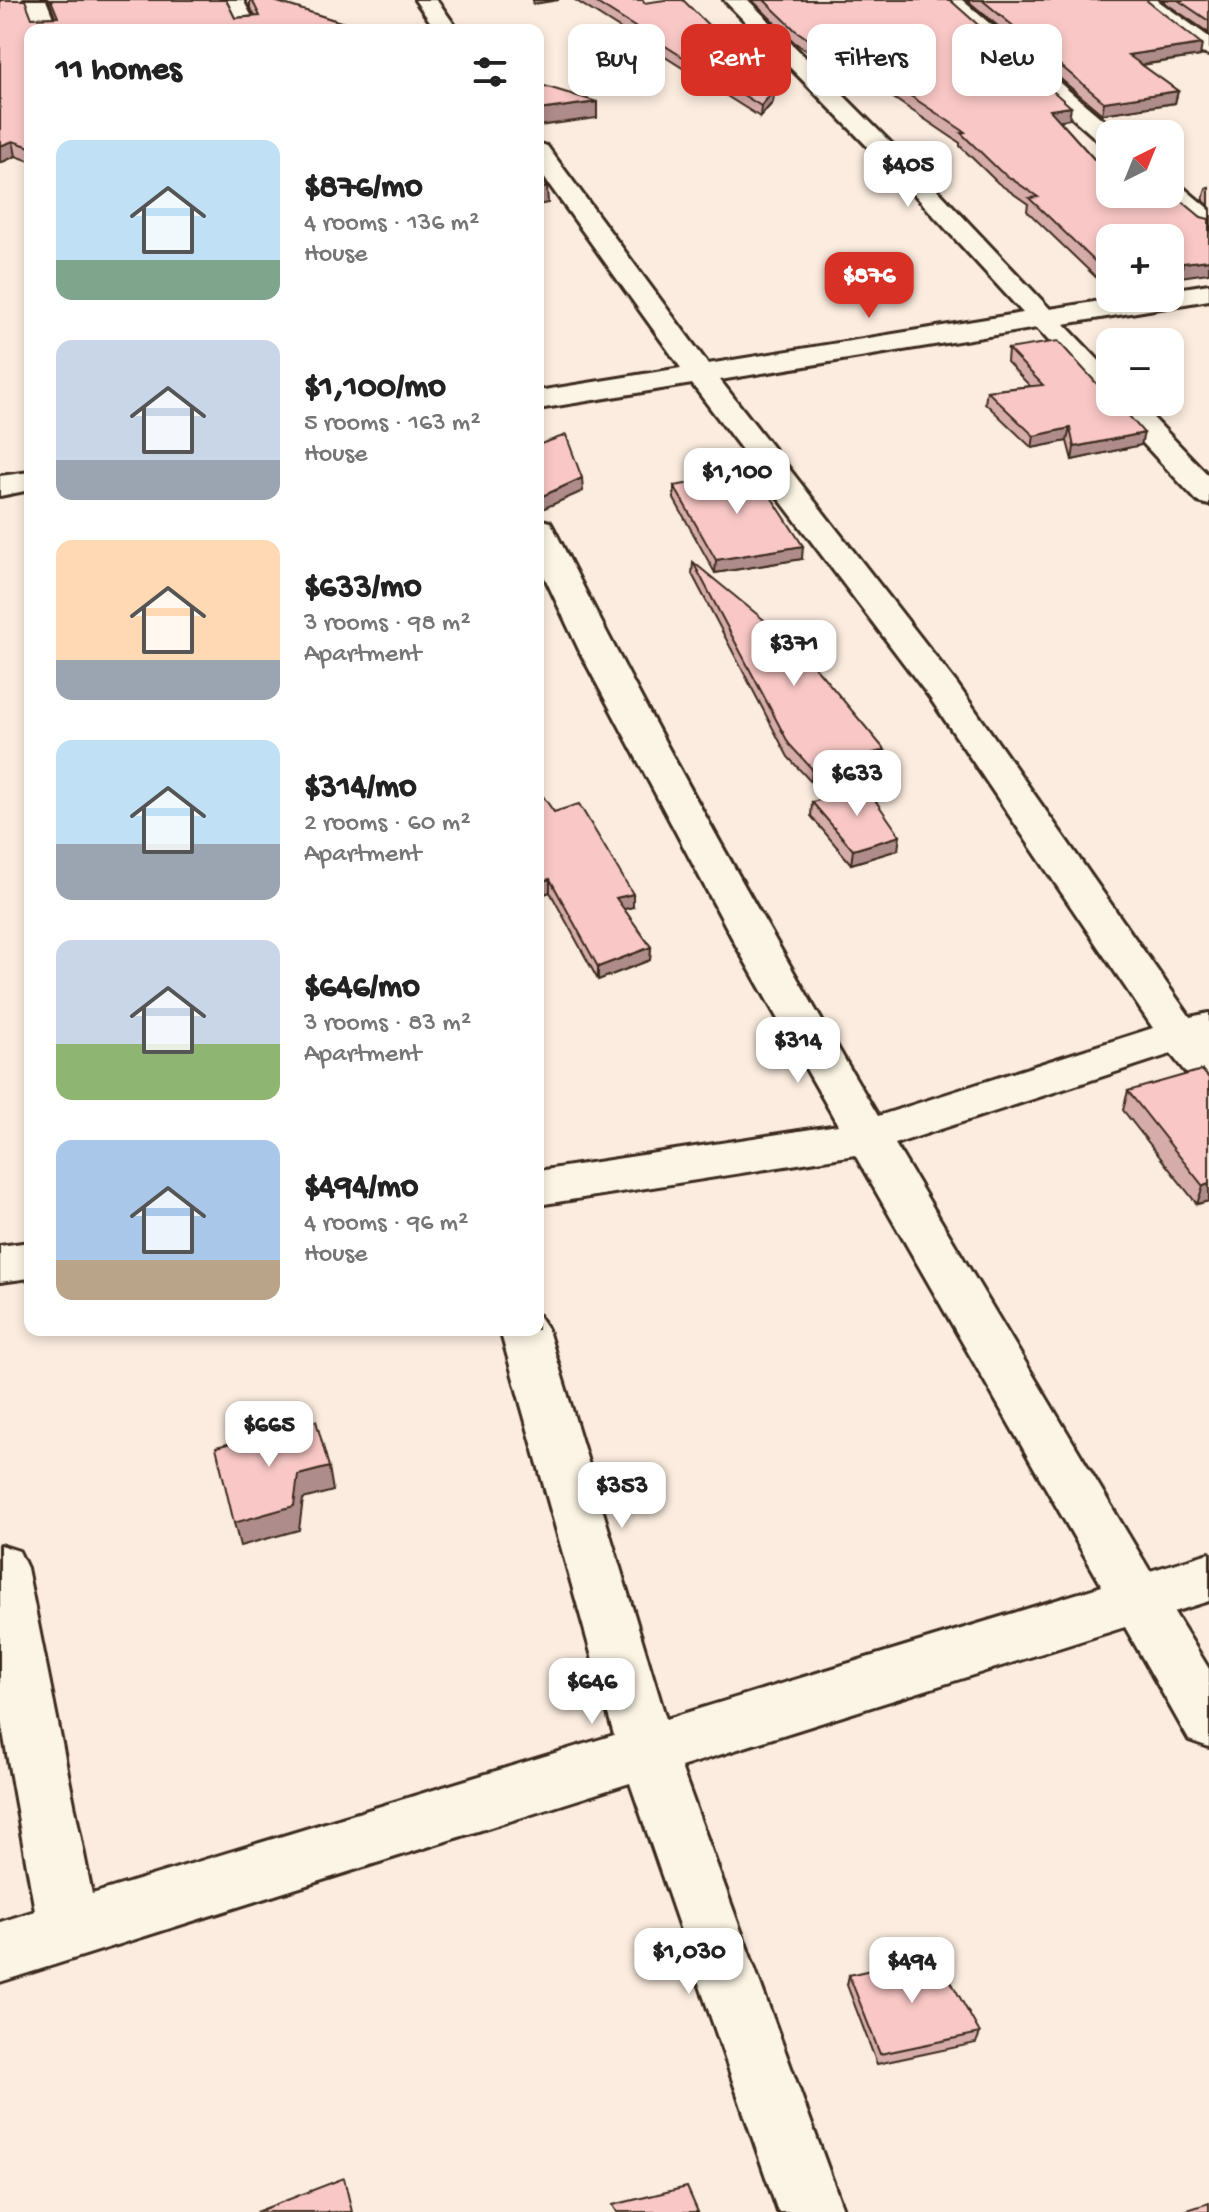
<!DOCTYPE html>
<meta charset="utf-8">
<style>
:root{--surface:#fff;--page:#f6f6f6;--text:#222;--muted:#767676;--accent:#d93025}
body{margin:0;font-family:"Gochi Hand",sans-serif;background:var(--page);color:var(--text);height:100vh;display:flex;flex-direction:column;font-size:30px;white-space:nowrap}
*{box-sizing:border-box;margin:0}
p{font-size:26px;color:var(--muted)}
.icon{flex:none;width:44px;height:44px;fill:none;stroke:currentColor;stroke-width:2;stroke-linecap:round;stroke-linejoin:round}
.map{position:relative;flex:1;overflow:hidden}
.panel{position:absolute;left:24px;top:24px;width:520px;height:1312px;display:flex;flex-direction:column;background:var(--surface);border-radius:16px;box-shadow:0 4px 12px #0003}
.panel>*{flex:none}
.guide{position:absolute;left:568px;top:24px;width:520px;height:72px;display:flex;gap:16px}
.needle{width:52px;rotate:43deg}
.fabs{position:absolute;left:1096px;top:120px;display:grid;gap:16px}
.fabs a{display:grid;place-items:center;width:88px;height:88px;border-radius:16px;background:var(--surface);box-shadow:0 4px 12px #0003;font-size:40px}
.price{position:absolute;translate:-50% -68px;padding:0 18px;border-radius:16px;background:#fff;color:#222;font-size:26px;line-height:52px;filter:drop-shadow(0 2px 4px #0008)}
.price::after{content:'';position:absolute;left:50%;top:48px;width:24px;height:18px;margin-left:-12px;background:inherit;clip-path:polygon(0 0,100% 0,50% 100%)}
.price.on{background:var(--accent);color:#fff}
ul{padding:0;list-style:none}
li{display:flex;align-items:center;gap:24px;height:200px;padding:0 32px}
li span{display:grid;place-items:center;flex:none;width:224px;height:160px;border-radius:16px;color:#555}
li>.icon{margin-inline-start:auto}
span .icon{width:96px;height:96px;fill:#fffc;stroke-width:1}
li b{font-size:34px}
h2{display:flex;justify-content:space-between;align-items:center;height:96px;padding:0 32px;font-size:34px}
.pill{padding:0 28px;border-radius:16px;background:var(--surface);box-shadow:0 4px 12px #0003;font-size:28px;line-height:72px}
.pill.on{background:var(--accent);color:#fff}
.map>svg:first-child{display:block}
</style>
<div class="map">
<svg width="1209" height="2212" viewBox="0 0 1209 2212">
<rect width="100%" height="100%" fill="#fbecdf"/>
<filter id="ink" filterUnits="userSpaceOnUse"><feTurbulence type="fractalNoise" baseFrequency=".0125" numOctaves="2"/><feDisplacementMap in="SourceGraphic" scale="16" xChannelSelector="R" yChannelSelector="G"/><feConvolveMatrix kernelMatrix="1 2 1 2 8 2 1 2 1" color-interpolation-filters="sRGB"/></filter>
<g filter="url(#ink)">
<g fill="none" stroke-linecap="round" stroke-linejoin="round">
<!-- street casing -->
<g stroke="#3b2a1e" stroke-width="6">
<g id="street">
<polygon points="24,0 46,0 58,30 36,30"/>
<polygon points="221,0 243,0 259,30 237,30"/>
<polygon points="415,0 437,0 458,30 436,30"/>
<path d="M724,0H748L931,183L1050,309L1119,298H1170V290L1209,284V300L1064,324L1110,372V402H1138L1209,476V505L1198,502L1110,408L1106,402L1108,399L1099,396L1037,328L720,380L957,684L1190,1017L1209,1013V1088L1194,1083L1171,1054L895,1144L1150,1571L1209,1553V1601L1174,1612L1209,1669V1747L1189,1740L1125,1627L681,1767L844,2212H778L630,1783L0,1982V1922L35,1911L0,1715V1545L19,1551L27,1568L92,1894L614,1735L500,1330H538V1315L548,1330L666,1719L1102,1586L855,1155L538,1205V1171L838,1125L738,949L580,652L538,563V519L550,522L554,529C654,729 764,924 878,1116L1153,1028L930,698L692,384L538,409V391L681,368L538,169V143L547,146L708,364L1023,313L913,193Z"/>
<polygon points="938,0 962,0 1120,134 1110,134 1110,145 1101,143"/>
<polygon points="1132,0 1157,0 1209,37 1209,55 1201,53"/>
<polygon points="1170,181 1179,184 1209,209 1209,230 1200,228 1161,194 1170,194"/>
<polygon points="30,472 30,490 0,496 0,476"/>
<polygon points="30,1242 30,1278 0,1282 0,1246"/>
</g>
</g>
<!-- street -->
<use href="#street" fill="#fcf5e5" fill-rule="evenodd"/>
</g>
<!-- wall -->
<g fill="#d6acaa" stroke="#3b2a1e" stroke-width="2">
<polygon points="0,0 32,18 55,17 49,0 226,0 235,18 255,16 250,8 250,0 271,0 366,30 30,30 30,161 16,156 0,163"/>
<polygon points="575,0 643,0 644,3 774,90 773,102 760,117"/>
<polygon points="752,0 950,0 1069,119 1060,121 1130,199 1201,217 1180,277 1176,272 1110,238 1110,284 1104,285 1027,211 1028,204 998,183 960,146 960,143 846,66 833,69 794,42"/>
<polygon points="967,0 1146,0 1200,56 1142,65 1178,91 1175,103 1102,114"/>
<polygon points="1161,0 1209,0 1209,33"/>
<polygon points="1209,187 1209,206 1203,200 1206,188"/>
<polygon points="1008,349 1141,445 1072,460 1067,441 1032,448 985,403 987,391 1030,386 1007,362"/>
<polygon points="674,486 802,559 715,573 674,499"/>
<polygon points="693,562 885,750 883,763 811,782 788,757 692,574"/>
<polygon points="538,793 633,907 624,909 651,947 650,960 598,980 550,892 538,896"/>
<polygon points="812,802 898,850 851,864 811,816"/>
<polygon points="1209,1078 1209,1201 1197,1204 1123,1110 1128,1091"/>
<polygon points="849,1975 980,2033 976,2043 877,2064 847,1985"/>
</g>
<!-- shaded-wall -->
<g fill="#ae8c8b" stroke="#3b2a1e" stroke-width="2">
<polygon points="533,0 559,0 533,4"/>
<polygon points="1202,44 1200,56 1126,67 1128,55"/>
<polygon points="847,54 846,66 833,69 834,57"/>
<polygon points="774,90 773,102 760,117 761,106"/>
<polygon points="1178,91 1175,103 1102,114 1104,102"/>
<polygon points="597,102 597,118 538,126 538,110"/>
<polygon points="1071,107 1069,119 1048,122 1050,110"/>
<polygon points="13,141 16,156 0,163 0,146"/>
<polygon points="547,187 548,203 538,205 538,189"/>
<polygon points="1178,259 1176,272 1170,273 1170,260"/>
<polygon points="1209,260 1209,273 1180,277 1183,263"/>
<polygon points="1110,271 1110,284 1104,285 1106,272"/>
<polygon points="1070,428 1067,441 1032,448 1034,436"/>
<polygon points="1144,433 1141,445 1072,460 1074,447"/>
<polygon points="582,478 583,491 538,511 538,498"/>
<polygon points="803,546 802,559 715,573 716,560"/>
<polygon points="885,750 883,763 811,782 812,769"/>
<polygon points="900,836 898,850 851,864 853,850"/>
<polygon points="550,879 550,892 538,896 538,882"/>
<polygon points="633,894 633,907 616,911 616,898"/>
<polygon points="651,947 650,960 598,980 598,967"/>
<polygon points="1209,1184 1209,1201 1197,1204 1203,1186"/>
<polygon points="329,1467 333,1491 303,1499 299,1530 240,1546 234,1523 298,1475"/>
</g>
<!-- building -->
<g fill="#f9c8c6" stroke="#3b2a1e" stroke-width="2">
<polygon points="0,0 25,0 32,18 58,17 51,0 226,0 235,18 260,16 252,0 271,0 366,30 30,30 30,147 13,141 0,146"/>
<polygon points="592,0 643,0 644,3 665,0 683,0 774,90 761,106"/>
<polygon points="764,0 950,0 1071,107 1050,110 1110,177 1110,194 1125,194 1130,199 1170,194 1172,193 1201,217 1209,219 1209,260 1183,263 1178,259 1170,260 1170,238 1110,238 1110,271 1106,272 1029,198 1038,197 1000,171 961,133 965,132 847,54 834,57 795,30"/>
<polygon points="982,0 1146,0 1202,44 1128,55 1178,91 1104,102"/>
<polygon points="1178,0 1209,0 1209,21"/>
<polygon points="538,84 597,102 538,110"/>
<polygon points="538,178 547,187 538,189"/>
<polygon points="1058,341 1099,386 1106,388 1110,393 1110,402 1117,402 1144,433 1074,447 1070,428 1034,436 987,391 1043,385 1008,349"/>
<polygon points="566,435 582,478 538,498 538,445"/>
<polygon points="755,472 803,546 716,560 674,486"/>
<polygon points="693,562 801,650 885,750 812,769 789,744"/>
<polygon points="866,787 900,836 853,850 812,802"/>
<polygon points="540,792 554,812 579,804 633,894 616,898 651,947 598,967 550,879 538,882 538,793"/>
<polygon points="1202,1070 1209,1078 1209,1184 1203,1186 1128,1091"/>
<polygon points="316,1421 329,1467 298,1475 294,1506 234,1523 216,1447"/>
<polygon points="936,1955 980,2033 880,2054 849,1975"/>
<polygon points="344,2178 352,2212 256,2212"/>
<polygon points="687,2187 698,2212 617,2212 613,2205"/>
<polygon points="1209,2203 1209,2212 1181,2212"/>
</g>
</g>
</svg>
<div class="fabs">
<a><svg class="needle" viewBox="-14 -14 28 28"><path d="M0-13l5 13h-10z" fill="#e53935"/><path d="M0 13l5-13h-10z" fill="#767676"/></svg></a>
<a>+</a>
<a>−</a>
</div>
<b class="price" style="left:908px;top:209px">$405</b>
<b class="price on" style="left:869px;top:320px">$876</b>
<b class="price" style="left:737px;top:516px">$1,100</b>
<b class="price" style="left:794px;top:688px">$371</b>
<b class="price" style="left:857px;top:818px">$633</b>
<b class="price" style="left:798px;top:1085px">$314</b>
<b class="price" style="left:269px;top:1469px">$665</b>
<b class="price" style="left:622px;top:1530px">$353</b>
<b class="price" style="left:592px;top:1726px">$646</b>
<b class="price" style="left:689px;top:1996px">$1,030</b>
<b class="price" style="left:912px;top:2005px">$494</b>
<div class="guide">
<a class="pill">Buy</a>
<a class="pill on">Rent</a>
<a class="pill">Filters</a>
<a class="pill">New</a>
</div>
<section class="panel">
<h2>11 homes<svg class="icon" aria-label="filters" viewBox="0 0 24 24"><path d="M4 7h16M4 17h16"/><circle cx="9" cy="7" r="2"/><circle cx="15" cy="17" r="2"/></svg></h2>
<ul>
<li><span style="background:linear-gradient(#bfe0f5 75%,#7fa58c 0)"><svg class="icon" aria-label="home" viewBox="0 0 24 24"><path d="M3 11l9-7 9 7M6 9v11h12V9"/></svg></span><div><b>$876/mo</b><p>4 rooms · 136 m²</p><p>House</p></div></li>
<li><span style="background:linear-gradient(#c9d6e8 75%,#9aa5b1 0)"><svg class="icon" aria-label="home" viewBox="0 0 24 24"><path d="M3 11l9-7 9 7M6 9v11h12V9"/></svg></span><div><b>$1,100/mo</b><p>5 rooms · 163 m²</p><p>House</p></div></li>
<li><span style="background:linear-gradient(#ffd9b3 75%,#9aa5b1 0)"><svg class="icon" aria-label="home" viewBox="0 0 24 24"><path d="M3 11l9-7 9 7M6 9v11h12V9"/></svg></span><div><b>$633/mo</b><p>3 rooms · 98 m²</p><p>Apartment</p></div></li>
<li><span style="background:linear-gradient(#bfe0f5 65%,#9aa5b1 0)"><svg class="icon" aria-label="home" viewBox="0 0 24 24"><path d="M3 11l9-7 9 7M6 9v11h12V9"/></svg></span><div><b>$314/mo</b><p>2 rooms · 60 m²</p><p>Apartment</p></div></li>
<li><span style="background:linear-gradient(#c9d6e8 65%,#8fb573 0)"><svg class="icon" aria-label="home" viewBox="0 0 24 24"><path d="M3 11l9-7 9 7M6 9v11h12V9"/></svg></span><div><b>$646/mo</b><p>3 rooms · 83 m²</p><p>Apartment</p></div></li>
<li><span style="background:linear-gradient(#a9c7e8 75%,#b9a48a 0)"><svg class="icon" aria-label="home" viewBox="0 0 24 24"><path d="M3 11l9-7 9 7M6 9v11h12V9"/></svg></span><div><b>$494/mo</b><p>4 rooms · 96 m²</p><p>House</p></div></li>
</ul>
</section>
</div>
